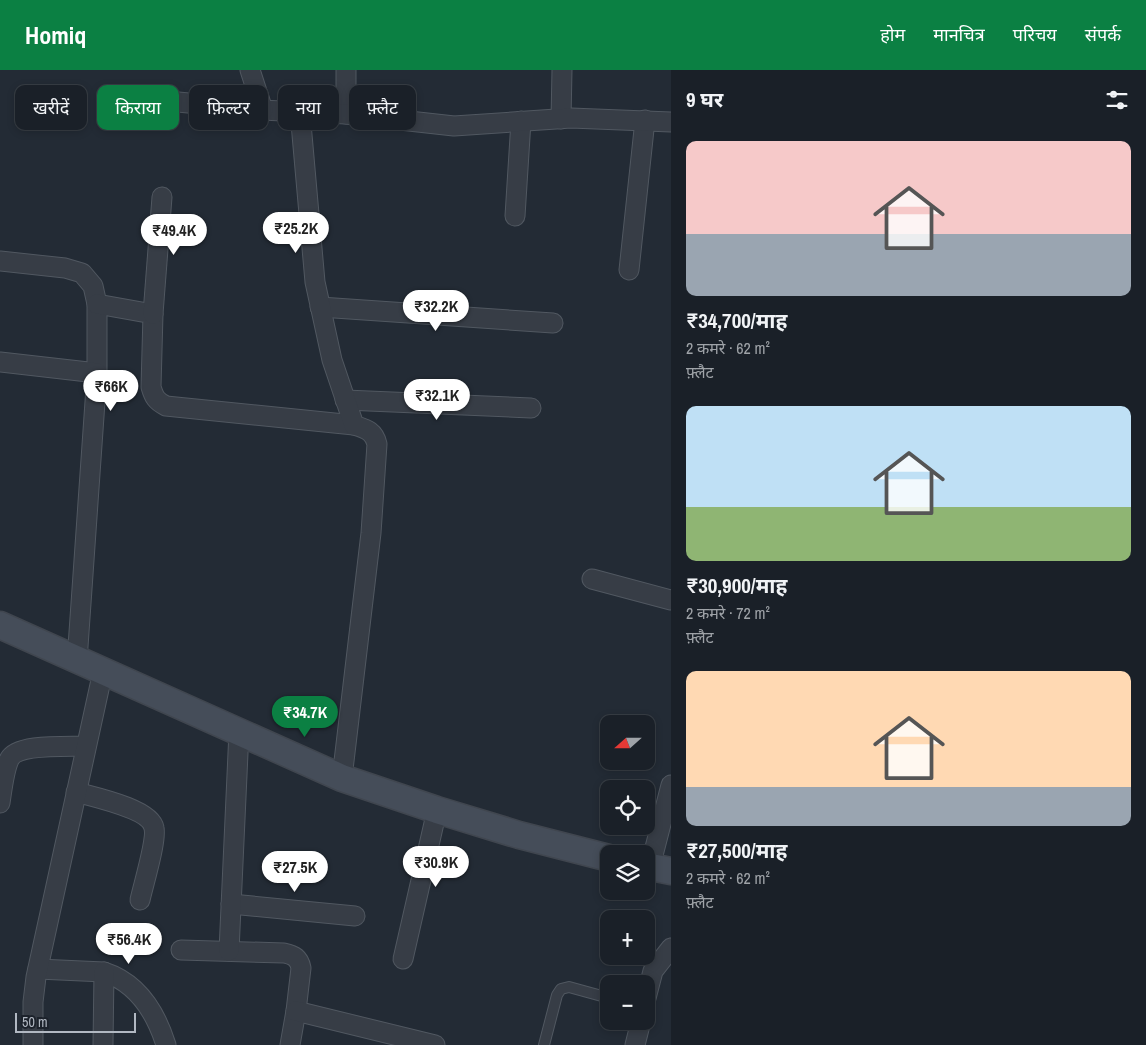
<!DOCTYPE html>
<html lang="hi">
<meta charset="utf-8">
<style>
:root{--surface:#1a2028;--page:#272d34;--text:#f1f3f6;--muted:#9fa3a8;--line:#383e45;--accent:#0b8043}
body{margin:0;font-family:"Archivo Narrow","Noto Sans Devanagari",sans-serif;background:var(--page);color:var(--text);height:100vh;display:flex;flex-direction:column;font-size:19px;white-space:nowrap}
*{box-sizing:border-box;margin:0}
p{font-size:16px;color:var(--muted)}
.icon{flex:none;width:28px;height:28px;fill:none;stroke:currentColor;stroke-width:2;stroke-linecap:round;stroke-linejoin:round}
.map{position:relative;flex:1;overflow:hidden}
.side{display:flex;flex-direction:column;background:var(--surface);width:475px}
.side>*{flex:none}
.top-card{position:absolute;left:15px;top:15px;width:475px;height:45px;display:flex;gap:10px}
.needle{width:32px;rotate:249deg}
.controls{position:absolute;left:600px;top:645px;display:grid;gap:10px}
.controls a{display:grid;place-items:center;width:55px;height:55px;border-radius:10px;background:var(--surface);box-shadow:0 2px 8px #0003,0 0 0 1px var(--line);font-size:25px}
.scale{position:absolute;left:15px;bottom:12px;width:121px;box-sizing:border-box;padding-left:5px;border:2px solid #b1b8c2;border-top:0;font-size:14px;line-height:18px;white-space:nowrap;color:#b1b8c2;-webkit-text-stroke:4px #1c222b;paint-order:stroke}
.price{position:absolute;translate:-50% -42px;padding:0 11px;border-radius:18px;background:#fff;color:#222;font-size:16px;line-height:32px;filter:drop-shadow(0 1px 2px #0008)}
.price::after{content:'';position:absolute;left:50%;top:30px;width:15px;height:11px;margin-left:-8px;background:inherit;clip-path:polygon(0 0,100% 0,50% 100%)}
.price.active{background:var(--accent);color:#fff}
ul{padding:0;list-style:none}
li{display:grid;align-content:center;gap:10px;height:265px;padding:0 15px}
li span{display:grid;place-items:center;height:155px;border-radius:10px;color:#555}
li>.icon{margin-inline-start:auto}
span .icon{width:90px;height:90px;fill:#fffc;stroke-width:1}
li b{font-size:21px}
h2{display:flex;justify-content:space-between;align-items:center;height:60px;padding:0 15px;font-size:21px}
.pill{padding:0 18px;border-radius:10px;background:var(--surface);box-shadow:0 2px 8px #0003,0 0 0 1px var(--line);font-size:18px;line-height:45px}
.pill.active{background:var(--accent);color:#fff}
header{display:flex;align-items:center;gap:30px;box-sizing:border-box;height:70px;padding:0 25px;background:var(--accent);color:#fff}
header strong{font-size:24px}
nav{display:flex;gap:28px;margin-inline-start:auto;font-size:18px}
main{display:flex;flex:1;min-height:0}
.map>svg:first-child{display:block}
</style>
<header>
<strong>Homiq</strong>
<nav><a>होम</a><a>मानचित्र</a><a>परिचय</a><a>संपर्क</a></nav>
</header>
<main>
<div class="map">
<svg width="671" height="975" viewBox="0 0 671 975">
<rect width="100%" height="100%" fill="#232b35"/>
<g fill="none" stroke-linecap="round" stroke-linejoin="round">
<!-- lane casing -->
<g stroke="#515861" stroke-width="12">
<polyline id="lane" points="544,975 557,925 561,919 569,917 609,928"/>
</g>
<!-- street casing -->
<g stroke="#515861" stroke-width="21">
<g id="street">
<polyline points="250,0 263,40 300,42"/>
<polyline points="125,27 263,40"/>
<polyline points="346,44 346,0"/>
<polyline points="561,49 562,0"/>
<polyline points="515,146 521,51"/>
<polyline points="0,191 65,198 82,203 93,216 97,234 97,303 77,591"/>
<polyline points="629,200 645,50"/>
<path d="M97,234L153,244L151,317C154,327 156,331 166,336L354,355"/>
<polyline points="320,237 553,253"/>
<polyline points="153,244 162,127"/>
<polyline points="0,292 97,303"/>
<polyline points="345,330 531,338"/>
<polyline points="592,509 671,530"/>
<path d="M342,708L371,463L377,374C374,361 366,359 354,355L332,290L315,212L300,42L346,44L454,56L571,48L671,52"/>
<path d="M76,722C94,727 151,739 154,758C157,770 143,816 140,830"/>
<path d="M0,733C2,720 4,701 9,690C16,673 69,677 86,676"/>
<polyline points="650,797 671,715"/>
<polyline points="231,834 355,846"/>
<path d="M181,880L284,883C294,885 299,888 301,898L296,941L290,975"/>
<polyline points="229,881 239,661"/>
<polyline points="403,889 437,740"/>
<path d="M38,899L104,902C138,913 156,943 166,975"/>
<polyline points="646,928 653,901 671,878"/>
<polyline points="296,941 435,975"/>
<polyline points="33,975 33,932 36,907 103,601"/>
<polyline points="103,975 104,902"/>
<polyline points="635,975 641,951"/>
</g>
</g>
<!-- secondary casing -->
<g stroke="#40464f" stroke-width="29">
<g id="secondary">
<polyline points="0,555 342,708 437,740 519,765 609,788"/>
<polyline points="646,796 671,801"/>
</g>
</g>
<!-- lane -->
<use href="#lane" stroke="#373d46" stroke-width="10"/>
<!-- street -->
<use href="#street" stroke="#373d46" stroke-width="19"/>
<!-- secondary -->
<use href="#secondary" stroke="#454d59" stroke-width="26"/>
</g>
</svg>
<div class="controls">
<a><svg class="needle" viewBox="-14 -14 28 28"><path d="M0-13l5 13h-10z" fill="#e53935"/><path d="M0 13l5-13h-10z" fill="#9fa3a8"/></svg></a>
<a><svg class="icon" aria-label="locate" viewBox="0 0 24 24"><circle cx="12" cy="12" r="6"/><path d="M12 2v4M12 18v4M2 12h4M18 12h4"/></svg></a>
<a><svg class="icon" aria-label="layers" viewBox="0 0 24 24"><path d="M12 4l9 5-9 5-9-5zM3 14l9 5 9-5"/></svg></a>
<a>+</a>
<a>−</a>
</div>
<div class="scale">50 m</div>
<b class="price" style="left:296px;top:184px">₹25.2K</b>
<b class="price" style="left:174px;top:186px">₹49.4K</b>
<b class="price" style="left:436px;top:262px">₹32.2K</b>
<b class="price" style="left:111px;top:342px">₹66K</b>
<b class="price" style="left:437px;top:351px">₹32.1K</b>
<b class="price active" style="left:305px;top:668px">₹34.7K</b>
<b class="price" style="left:436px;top:818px">₹30.9K</b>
<b class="price" style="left:295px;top:823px">₹27.5K</b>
<b class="price" style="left:129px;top:895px">₹56.4K</b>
<div class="top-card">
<a class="pill">खरीदें</a>
<a class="pill active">किराया</a>
<a class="pill">फ़िल्टर</a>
<a class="pill">नया</a>
<a class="pill">फ़्लैट</a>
</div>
</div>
<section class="side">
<h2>9 घर<svg class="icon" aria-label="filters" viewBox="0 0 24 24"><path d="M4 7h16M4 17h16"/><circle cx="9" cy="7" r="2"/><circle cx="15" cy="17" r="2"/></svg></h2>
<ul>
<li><span style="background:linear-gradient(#f6c9c9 60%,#9aa5b1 0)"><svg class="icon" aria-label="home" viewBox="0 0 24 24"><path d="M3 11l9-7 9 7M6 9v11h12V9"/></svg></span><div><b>₹34,700/माह</b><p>2 कमरे · 62 m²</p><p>फ़्लैट</p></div></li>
<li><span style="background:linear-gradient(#bfe0f5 65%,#8fb573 0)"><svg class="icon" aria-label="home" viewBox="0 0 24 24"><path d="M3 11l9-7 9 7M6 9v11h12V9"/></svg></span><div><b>₹30,900/माह</b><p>2 कमरे · 72 m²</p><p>फ़्लैट</p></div></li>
<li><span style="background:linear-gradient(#ffd9b3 75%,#9aa5b1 0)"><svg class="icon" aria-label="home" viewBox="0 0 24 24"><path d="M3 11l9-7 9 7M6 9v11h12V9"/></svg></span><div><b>₹27,500/माह</b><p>2 कमरे · 62 m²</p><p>फ़्लैट</p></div></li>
</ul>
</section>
</main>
